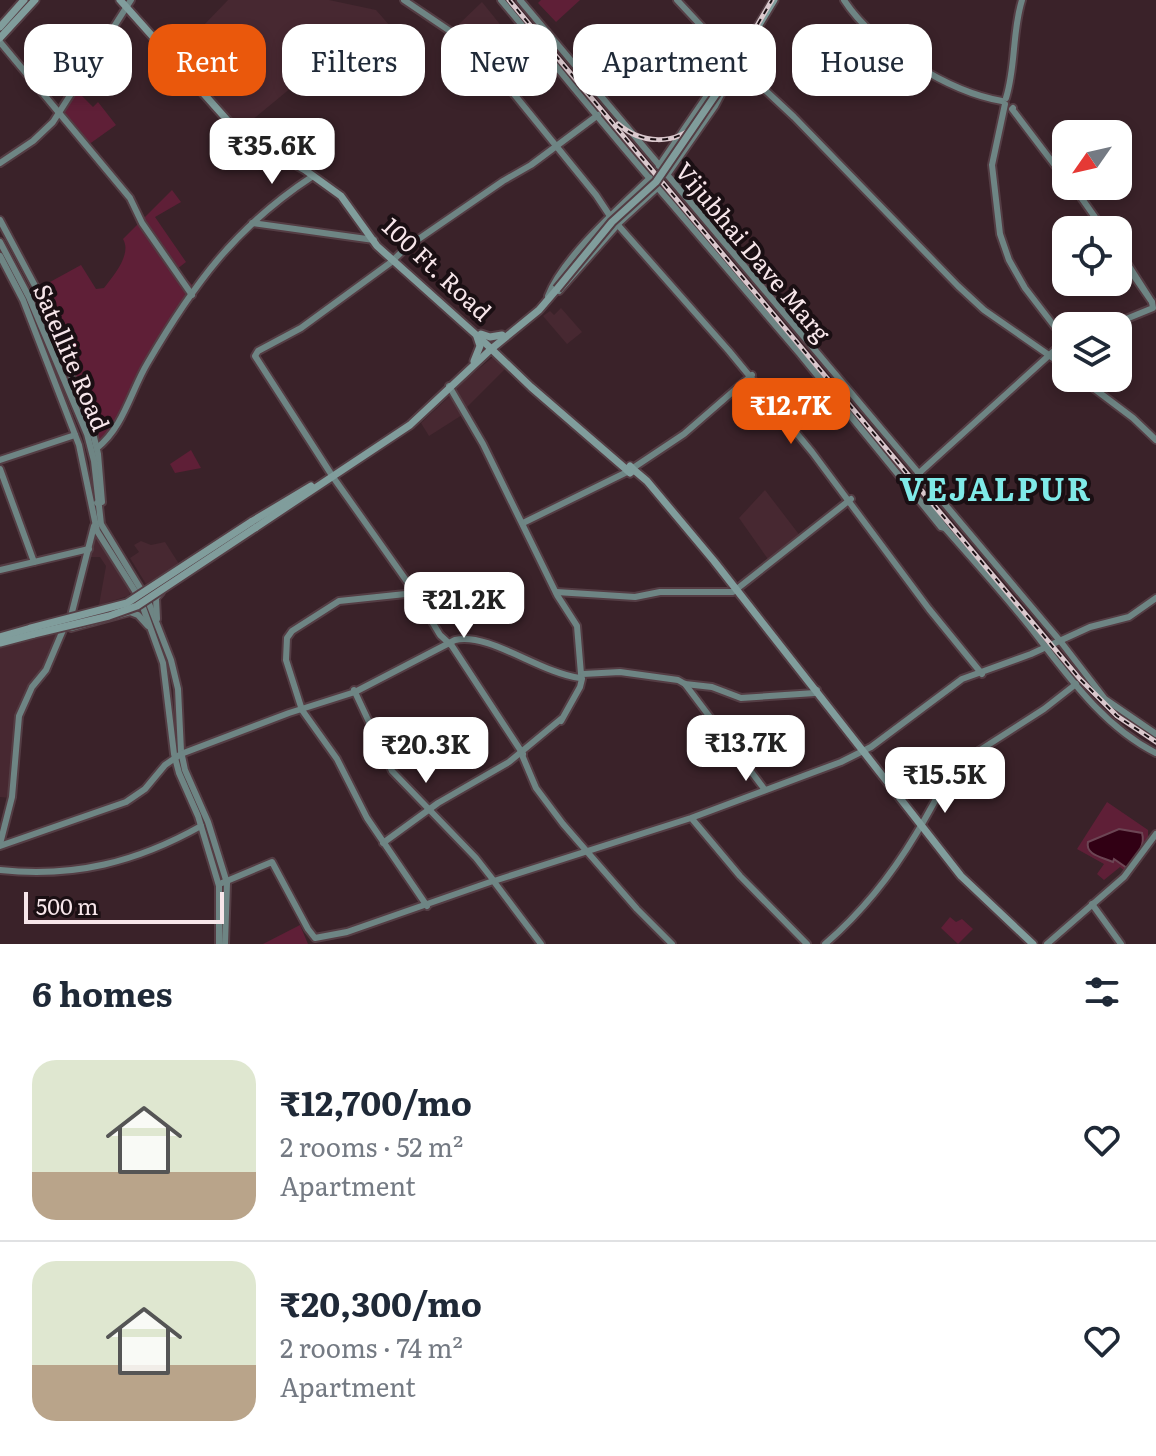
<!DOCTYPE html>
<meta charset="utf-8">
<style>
:root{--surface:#fff;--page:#f2f2f3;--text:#1f2937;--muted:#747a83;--line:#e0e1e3;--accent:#ea580c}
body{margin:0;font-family:Literata,serif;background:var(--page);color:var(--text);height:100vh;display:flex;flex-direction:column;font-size:30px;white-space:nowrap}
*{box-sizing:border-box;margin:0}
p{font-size:26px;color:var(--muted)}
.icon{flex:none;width:44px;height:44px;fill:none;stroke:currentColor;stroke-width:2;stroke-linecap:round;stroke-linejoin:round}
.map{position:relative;height:944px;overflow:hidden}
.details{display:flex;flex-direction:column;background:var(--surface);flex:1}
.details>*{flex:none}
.hud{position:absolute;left:24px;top:24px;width:1108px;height:72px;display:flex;gap:16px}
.needle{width:52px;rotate:236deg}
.fabs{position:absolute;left:1052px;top:120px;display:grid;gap:16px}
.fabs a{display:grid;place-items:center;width:80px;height:80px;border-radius:16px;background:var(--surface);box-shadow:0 4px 12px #0003;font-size:40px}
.scale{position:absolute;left:24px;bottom:20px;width:200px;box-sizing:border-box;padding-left:8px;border:4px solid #f7e6ea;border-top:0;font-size:22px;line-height:28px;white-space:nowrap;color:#f7e6ea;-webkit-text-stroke:6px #1a0f13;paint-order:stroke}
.price{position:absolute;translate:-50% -68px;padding:0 18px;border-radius:16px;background:#fff;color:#222;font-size:26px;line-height:52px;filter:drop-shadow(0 2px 4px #0008)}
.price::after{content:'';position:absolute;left:50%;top:48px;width:24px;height:18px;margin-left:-12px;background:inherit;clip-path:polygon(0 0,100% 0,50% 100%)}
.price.selected{background:var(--accent);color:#fff}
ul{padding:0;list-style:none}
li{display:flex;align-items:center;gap:24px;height:200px;padding:0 32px}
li+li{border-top:2px solid var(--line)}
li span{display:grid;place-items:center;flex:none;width:224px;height:160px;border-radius:24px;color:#555}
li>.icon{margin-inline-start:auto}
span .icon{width:96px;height:96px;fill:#fffc;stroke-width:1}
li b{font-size:34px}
h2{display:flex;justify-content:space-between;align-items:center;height:96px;padding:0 32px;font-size:34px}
.tag{padding:0 28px;border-radius:24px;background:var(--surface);box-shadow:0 4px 12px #0003;font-size:28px;line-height:72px}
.tag.selected{background:var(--accent);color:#fff}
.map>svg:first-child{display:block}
</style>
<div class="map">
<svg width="1156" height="944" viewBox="0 0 1156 944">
<rect width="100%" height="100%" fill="#3a2229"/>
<!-- built -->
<g fill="#472831">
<polygon points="228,0 329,0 376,10 413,52 398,65 303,78 240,130 211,94 239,72 201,28"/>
<polygon points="482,2 507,33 486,53 471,37 457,26"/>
<polygon points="561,308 582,332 567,344 543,316 550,311 554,315"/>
<polygon points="493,357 506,368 465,409 454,389"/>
<polygon points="451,395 462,415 429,436 421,423"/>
<polygon points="765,490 801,537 770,562 739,518"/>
<polygon points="97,538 131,592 128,596 99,605 106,566 100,557 89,557 93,540"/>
<polygon points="141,541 151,545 165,542 179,564 146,584 130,558 139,552 134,545"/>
<polygon points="59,633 46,665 30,686 19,718 11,798 0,797 0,648"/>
</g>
<!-- green -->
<g fill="#5f1f37">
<polygon points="541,0 580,0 556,22 538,3"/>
<polygon points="76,90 93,107 98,102 116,125 88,145 60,113"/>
<path d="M172,190L181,202L155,217L186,262L177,269L195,288L139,373L112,429L100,443L48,304L39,288L81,265L96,289L104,288C114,275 132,254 123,239Z"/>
<polygon points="191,450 201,468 175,473 170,464"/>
<polygon points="936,752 951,771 944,783 920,764"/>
<polygon points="1107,802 1148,830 1148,836 1152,841 1126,872 1120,867 1104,880 1097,874 1104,864 1077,849"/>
<polygon points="950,917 956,922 962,919 973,929 958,944 941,928"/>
<polygon points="300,925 308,944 263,944"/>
</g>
<!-- water -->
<path fill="#310014" stroke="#6c4554" stroke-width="2" d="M1119,829L1142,833C1146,847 1135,857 1127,868L1114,859L1113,862C1102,857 1085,855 1088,842Z"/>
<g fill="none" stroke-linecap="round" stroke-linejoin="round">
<!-- secondary-tunnel -->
<polyline stroke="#563f46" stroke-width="6" stroke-dasharray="6 3" stroke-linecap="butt" points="928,505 932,496"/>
<!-- secondary casing -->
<g stroke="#543d44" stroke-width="10">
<g id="secondary">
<polyline points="404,0 478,50 596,195 610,216 729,351 812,452 929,609 982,674"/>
<path d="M501,0C557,67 613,137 670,202L800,354L941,527L945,528C974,561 1003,593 1030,627C1066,673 1102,726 1156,753"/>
<polyline points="520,0 1061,642 1105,699 1156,734"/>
<polyline points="677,0 734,61 794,117 958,286 984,310 1066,367"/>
<path d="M844,0C874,46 949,92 1002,101"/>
<polyline points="0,42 130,198 142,223 192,295"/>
<path d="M1006,98C1016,66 1012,32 1022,0"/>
<polyline points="1005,104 992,165 1000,234 1009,260 1025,288 1065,340"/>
<polyline points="1013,108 1012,109 1066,180"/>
<polyline points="0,163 33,141 53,122 131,0"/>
<polyline points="659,166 719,78 729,69"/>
<polyline points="667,175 715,106 728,81"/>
<polyline points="1073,186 1104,230"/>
<polyline points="0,220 42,299 93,433 98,454 102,502 97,503"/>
<polyline points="252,223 374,240"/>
<polyline points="0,242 29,297 87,434 94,461 101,524 148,601 171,660 178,689 181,751 185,770 208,822 227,883 225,944"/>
<polyline points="1118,249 1152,302 1118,253"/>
<polyline points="0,256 23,300 79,445 97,531 140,599 163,663 174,754 179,773 198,816 219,886 219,944"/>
<polyline points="559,291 620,222 656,189"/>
<path d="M548,296C564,256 619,208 650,178"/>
<polyline points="1109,326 1153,308 1152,302"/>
<polyline points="1080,378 1133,418 1156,440"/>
<polyline points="449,386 483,444 557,595 577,626 581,674"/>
<path d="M97,448C123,428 131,391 147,364C193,285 235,227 313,176"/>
<polyline points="0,460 75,435"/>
<polyline points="633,468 684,434 752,375"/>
<polyline points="0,469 34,562"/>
<polyline points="918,474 1066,340"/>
<polyline points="928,505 945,528"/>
<polyline points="523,523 627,472"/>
<polyline points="0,570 89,549"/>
<polyline points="556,592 635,597 660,592 733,592 851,499"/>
<polyline points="415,593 339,601 292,631 287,638 286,660 302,710 337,759 367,818 427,906"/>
<polyline points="71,616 94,526"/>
<polyline points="157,619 156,598 161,592"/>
<polyline points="71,628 130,612 138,615 148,626"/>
<polyline points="583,674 620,672 678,680 685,684 712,687 741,698 815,693 817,690"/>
<polyline points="685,684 765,790"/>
<polyline points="354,690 392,771 476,858 494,881"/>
<polyline points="561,721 580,687 582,679"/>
<polyline points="523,754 452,646 440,635 413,590 333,477 255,356 258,351 301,328 390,263 407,247 503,181 531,165 598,115"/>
<polyline points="522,755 536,788 563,824 637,909 672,944"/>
<polyline points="693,820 740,876 807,944"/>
<polyline points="383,843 438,803 509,762 561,719"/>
<polyline points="0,844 12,797 19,716 32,687 46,670 63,630"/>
<path d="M0,846L126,802L145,789L165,765L181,754L289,713L355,692L455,640C489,632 540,673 580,678"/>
<path d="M0,870C74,878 137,862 201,826"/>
<polyline points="494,881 691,818 841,762 871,747 962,679 1031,654 1090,627 1129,617 1156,598"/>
<polyline points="222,883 272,862 308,929 315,938 347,932 493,881"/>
<polyline points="495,883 541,944"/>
<polyline points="1092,904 1121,944"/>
<path d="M825,944C860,914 892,874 916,834C931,810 943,782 963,761L1044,709L1076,684"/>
<polyline points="1047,944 1124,877 1156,834"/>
</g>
</g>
<!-- primary casing -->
<g stroke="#543d44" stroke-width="11">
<g id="primary">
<polyline points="120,0 237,131 305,170 341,196 377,246 483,341 531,387 627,470"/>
<polyline points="0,27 24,0"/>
<polyline points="0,38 35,0"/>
<polyline points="725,81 774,0"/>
<polyline points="481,334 490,337 502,335"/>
<polyline points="474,361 480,346 477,337"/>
<polyline points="634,470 630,466 627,470 630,473 634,470 647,481 714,561 961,876 1033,944"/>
<polyline points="251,522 311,486"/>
<polyline points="255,528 410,425 490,350 539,310 557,289"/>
<polyline points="0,637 31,628"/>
<polyline points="0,643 34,634"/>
</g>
</g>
<!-- secondary -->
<use href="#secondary" stroke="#6e8584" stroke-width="6"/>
<!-- primary -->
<use href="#primary" stroke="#809d9c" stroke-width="7"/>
<!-- rail casing -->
<g stroke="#dac8cd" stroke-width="5">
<g id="rail">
<polyline points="509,0 1080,679 1117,716 1156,742"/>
<path d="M618,124C641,144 675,146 698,123C713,108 723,84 734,65C747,43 759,22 772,0"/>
</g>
</g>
<!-- rail -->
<use href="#rail" stroke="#1a0f13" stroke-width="2" stroke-dasharray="6" stroke-linecap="butt"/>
<!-- primary-bridge casing -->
<g stroke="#543d44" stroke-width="11" stroke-linecap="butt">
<g id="primary-bridge">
<polyline points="557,289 612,222 656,182 725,81"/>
<polyline points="31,628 127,603 251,522"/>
<polyline points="34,634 109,616 137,606 255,528"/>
</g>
</g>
<!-- primary-bridge -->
<use href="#primary-bridge" stroke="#809d9c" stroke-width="7"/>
</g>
<g text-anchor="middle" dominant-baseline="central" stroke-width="8" stroke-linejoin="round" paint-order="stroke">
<!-- street labels -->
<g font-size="24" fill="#f7e6ea" stroke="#1a0f13">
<text transform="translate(754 251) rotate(50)">Vijubhai Dave Marg</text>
<text transform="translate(438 268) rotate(43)">100 Ft. Road</text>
<text transform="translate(73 357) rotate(67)">Satellite Road</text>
</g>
<!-- district labels -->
<g font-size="32" font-weight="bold" letter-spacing="2" fill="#7feae8" stroke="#1a0f13">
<text x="996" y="487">VEJALPUR</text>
</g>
</g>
</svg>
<div class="fabs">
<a><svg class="needle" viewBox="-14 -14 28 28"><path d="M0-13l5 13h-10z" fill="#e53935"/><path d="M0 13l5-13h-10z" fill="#747a83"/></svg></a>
<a><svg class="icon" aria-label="locate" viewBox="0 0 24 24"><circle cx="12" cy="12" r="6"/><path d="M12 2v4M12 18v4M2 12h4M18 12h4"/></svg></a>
<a><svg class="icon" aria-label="layers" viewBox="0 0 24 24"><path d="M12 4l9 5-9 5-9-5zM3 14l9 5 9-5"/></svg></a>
</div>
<div class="scale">500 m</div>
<b class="price" style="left:272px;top:186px">₹35.6K</b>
<b class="price selected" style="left:791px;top:446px">₹12.7K</b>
<b class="price" style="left:464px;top:640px">₹21.2K</b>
<b class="price" style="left:746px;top:783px">₹13.7K</b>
<b class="price" style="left:426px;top:785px">₹20.3K</b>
<b class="price" style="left:945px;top:815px">₹15.5K</b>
<div class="hud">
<a class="tag">Buy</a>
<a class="tag selected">Rent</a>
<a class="tag">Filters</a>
<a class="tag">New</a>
<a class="tag">Apartment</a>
<a class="tag">House</a>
</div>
</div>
<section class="details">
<h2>6 homes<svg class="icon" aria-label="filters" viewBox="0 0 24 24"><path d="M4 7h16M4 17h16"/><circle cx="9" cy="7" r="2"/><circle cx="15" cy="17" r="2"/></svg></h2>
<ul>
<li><span style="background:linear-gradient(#dfe7d0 70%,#b9a48a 0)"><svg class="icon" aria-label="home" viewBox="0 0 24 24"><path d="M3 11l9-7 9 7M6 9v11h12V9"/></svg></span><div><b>₹12,700/mo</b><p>2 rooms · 52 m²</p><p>Apartment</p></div><svg class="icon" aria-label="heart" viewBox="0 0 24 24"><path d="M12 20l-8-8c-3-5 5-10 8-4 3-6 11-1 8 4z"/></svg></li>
<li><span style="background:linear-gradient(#dfe7d0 65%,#b9a48a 0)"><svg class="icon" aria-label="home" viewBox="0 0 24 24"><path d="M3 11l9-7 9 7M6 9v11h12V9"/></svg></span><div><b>₹20,300/mo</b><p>2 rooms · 74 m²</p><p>Apartment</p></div><svg class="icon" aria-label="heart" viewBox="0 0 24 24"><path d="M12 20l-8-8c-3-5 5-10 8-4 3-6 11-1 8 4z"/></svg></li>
</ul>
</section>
